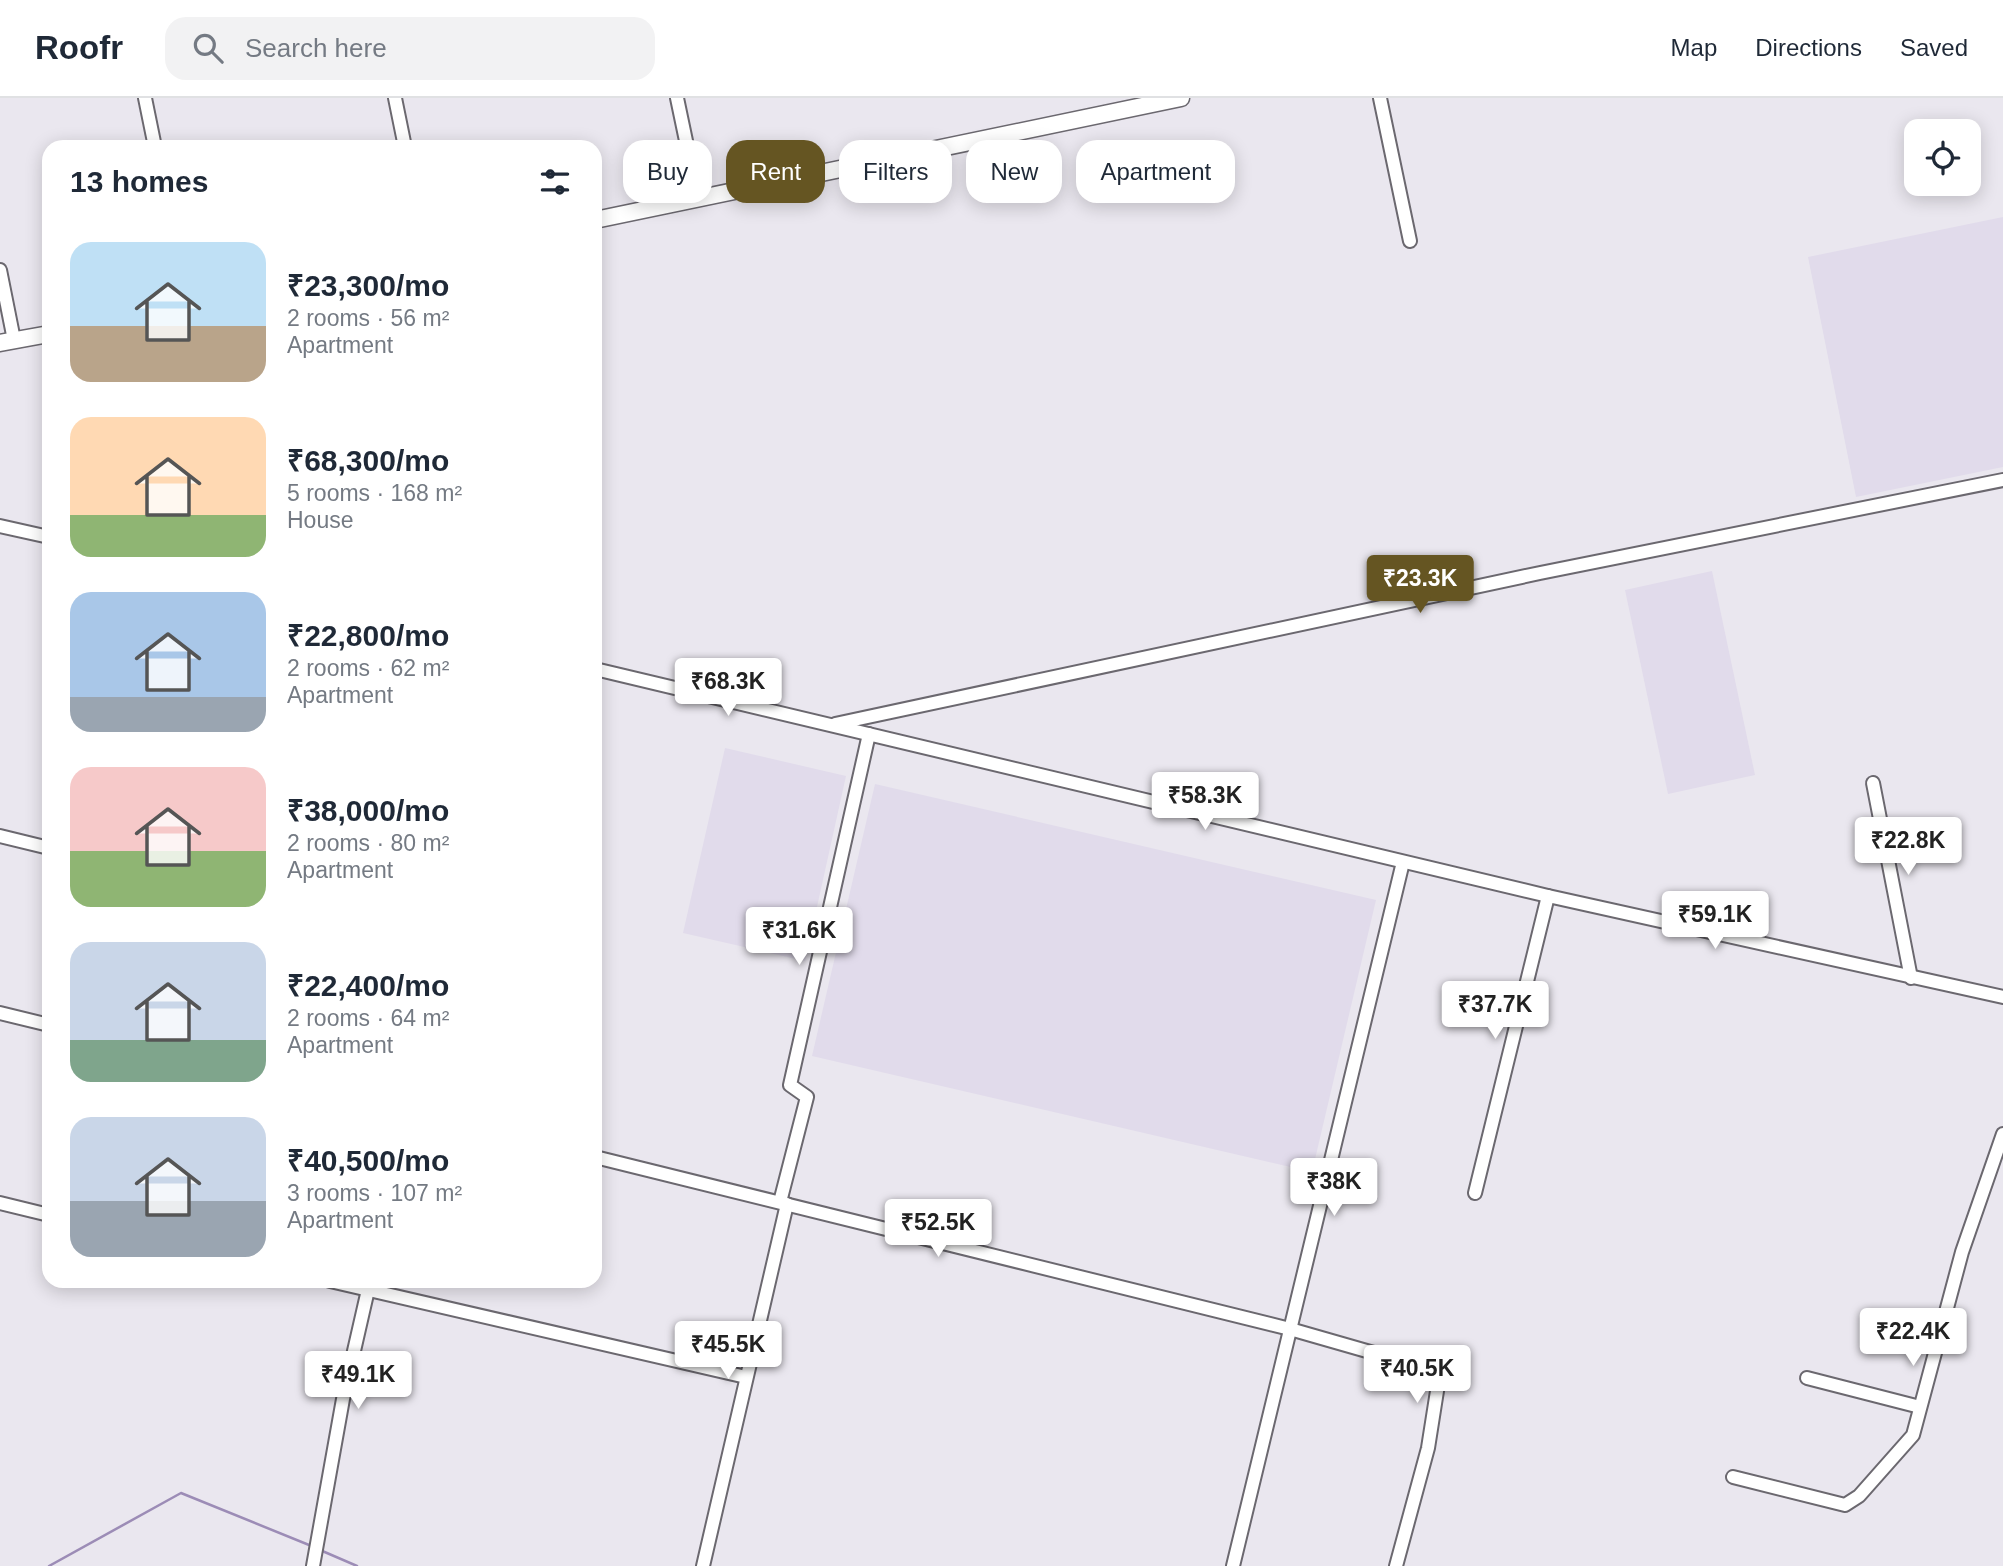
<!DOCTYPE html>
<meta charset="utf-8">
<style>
:root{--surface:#fff;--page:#f2f2f3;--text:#1f2937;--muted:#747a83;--line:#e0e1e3;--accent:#655522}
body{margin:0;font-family:Helvetica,sans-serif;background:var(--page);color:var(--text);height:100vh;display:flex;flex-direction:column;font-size:26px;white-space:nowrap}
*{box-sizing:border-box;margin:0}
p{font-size:23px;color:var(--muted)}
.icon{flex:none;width:38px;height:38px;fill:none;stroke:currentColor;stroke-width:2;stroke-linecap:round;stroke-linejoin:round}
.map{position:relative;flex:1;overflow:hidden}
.side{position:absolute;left:42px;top:42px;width:560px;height:1148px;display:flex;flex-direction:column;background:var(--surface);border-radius:21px;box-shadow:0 4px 18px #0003}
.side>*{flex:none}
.top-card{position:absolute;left:623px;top:42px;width:665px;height:63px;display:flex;gap:14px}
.tools{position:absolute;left:1904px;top:21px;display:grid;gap:14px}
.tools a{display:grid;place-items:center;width:77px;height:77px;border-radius:14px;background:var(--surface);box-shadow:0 4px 18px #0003;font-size:35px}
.price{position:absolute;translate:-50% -60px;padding:0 16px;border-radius:7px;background:#fff;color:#222;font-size:23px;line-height:46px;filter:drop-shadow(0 2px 4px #0008)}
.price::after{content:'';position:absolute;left:50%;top:42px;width:21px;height:16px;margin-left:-10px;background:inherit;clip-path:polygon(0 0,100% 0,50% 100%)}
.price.active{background:var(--accent);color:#fff}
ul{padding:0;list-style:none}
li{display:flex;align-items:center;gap:21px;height:175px;padding:0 28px}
li span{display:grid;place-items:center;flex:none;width:196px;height:140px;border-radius:21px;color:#555}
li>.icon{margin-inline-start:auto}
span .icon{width:84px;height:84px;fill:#fffc;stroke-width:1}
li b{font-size:30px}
h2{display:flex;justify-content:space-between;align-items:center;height:84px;padding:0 28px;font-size:30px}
.tag{padding:0 24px;border-radius:21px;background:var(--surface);box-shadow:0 4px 18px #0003;font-size:24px;line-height:63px}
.tag.active{background:var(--accent);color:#fff}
header{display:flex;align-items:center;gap:42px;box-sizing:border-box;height:98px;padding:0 35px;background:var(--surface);border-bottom:2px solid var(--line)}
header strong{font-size:33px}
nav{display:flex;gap:38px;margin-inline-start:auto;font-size:24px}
.search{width:490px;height:63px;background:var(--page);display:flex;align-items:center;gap:18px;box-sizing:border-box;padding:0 24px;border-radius:21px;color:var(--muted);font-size:26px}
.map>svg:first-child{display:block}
</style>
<header>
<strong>Roofr</strong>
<div class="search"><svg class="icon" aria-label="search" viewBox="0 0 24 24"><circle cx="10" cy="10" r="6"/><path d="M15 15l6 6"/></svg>Search here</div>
<nav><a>Map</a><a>Directions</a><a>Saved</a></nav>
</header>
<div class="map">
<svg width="2003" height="1468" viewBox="0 0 2003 1468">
<rect width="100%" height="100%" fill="#eae7ef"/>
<!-- built -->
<g fill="#e1dbeb">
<polygon points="2003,119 2003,369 1856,399 1808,159"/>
<polygon points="1712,473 1755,677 1668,696 1625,492"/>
<polygon points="725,650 846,678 805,863 683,835"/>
<polygon points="875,686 1376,802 1312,1074 812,958"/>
</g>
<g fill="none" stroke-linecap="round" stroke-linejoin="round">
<!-- stream -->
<g stroke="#9c8cb6" stroke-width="2.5">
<polyline points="320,1452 357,1468"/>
<polyline points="49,1468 181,1395 314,1449"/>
</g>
<!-- minor casing -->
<g stroke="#6b686f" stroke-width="16">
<g id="minor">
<polyline points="145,0 155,49"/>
<polyline points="395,0 405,49"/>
<polyline points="677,0 698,100"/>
<polyline points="1380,0 1410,143"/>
<polyline points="0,172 14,242"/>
<polyline points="0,428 49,439"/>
<polyline points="595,571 1548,798 2003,899"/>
<polyline points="835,626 1540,475 2003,382"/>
<polyline points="1873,685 1911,880"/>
<polyline points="0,738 49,750"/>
<polyline points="0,915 49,927"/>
<polyline points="595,1059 1290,1231 1440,1274 1428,1350 1396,1468"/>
<polyline points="1475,1095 1548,798"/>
<polyline points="780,1104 807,999 790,987 869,636"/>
<polyline points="0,1105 49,1117"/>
<polyline points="330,1183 746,1279"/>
<polyline points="1807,1280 1920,1309"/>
<polyline points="1733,1379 1845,1407 1859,1398 1913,1337 1962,1154 2003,1036"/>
<polyline points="313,1468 343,1301 370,1183"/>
<polyline points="703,1468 787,1106"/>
<polyline points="1233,1468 1403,764"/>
</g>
</g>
<!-- major casing -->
<g stroke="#6b686f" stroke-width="19">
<g id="major">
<polyline points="595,122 1181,0"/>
<polyline points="0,245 49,236"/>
</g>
</g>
<!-- minor -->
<use href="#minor" stroke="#fff" stroke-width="12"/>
<!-- major -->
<use href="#major" stroke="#fff" stroke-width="16"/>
</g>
</svg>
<div class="tools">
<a><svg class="icon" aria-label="locate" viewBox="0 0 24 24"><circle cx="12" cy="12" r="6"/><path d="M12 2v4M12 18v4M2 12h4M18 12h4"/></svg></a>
</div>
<b class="price active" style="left:1420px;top:517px">₹23.3K</b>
<b class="price" style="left:728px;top:620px">₹68.3K</b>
<b class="price" style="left:1205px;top:734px">₹58.3K</b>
<b class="price" style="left:1908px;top:779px">₹22.8K</b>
<b class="price" style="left:1715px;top:853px">₹59.1K</b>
<b class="price" style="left:799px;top:869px">₹31.6K</b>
<b class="price" style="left:1495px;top:943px">₹37.7K</b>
<b class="price" style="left:1334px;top:1120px">₹38K</b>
<b class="price" style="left:938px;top:1161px">₹52.5K</b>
<b class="price" style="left:1913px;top:1270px">₹22.4K</b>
<b class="price" style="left:728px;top:1283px">₹45.5K</b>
<b class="price" style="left:1417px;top:1307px">₹40.5K</b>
<b class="price" style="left:358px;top:1313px">₹49.1K</b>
<div class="top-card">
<a class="tag">Buy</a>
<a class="tag active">Rent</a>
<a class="tag">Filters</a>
<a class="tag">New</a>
<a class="tag">Apartment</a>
</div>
<section class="side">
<h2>13 homes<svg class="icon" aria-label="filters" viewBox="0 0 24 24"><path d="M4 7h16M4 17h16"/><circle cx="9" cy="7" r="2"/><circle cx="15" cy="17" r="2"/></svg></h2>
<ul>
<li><span style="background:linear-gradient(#bfe0f5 60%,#b9a48a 0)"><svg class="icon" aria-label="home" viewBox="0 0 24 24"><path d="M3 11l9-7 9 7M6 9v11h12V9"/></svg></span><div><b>₹23,300/mo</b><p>2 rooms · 56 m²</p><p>Apartment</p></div></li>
<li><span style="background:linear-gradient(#ffd9b3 70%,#8fb573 0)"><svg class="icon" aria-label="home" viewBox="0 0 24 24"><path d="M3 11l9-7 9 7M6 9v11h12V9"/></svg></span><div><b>₹68,300/mo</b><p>5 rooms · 168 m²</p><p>House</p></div></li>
<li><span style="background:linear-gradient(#a9c7e8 75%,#9aa5b1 0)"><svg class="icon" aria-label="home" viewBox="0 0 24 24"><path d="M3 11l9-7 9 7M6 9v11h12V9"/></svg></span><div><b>₹22,800/mo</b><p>2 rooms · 62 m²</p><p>Apartment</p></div></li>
<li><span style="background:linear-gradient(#f6c9c9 60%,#8fb573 0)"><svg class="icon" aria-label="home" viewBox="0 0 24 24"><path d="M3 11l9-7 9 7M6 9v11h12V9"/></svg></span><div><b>₹38,000/mo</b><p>2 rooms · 80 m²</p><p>Apartment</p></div></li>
<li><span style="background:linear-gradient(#c9d6e8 70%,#7fa58c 0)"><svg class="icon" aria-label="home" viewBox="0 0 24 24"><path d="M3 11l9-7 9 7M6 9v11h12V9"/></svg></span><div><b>₹22,400/mo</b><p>2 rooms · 64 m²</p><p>Apartment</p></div></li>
<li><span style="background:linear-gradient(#c9d6e8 60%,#9aa5b1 0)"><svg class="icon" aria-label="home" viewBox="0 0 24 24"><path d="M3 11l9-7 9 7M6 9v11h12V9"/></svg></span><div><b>₹40,500/mo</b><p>3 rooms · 107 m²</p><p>Apartment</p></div></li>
</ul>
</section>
</div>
